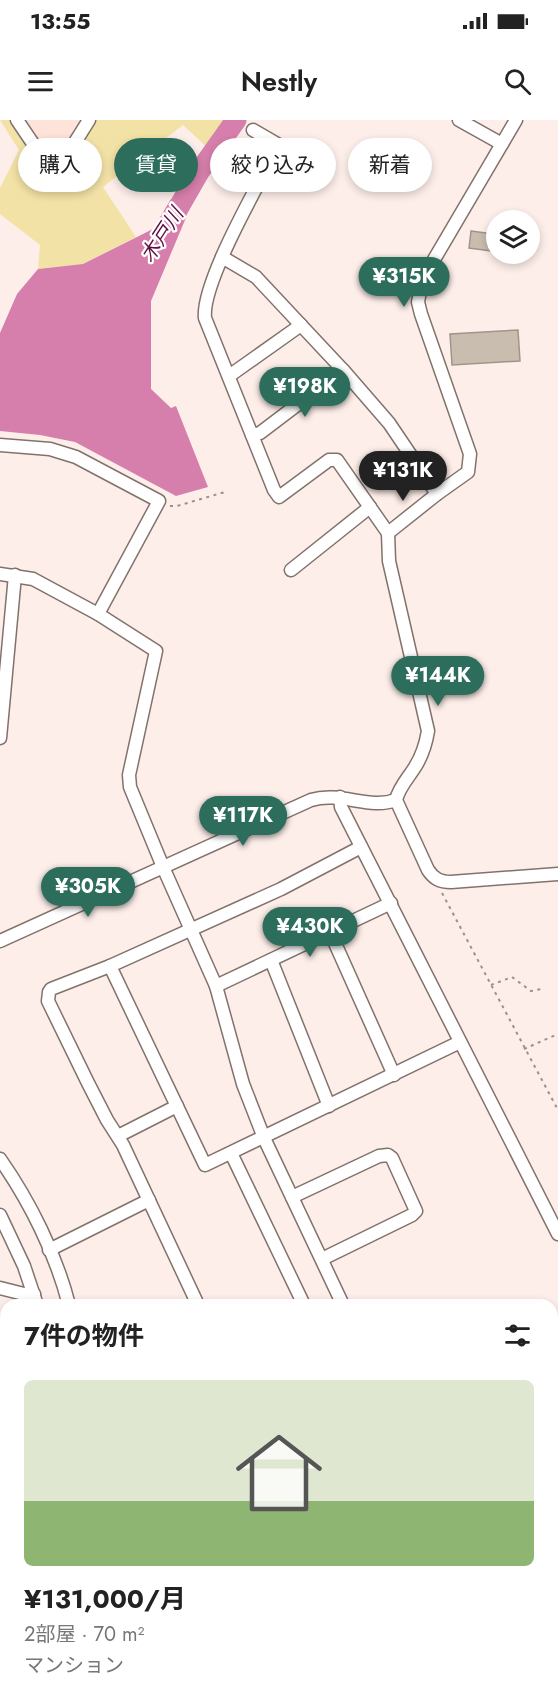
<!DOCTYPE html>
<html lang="ja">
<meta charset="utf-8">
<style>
:root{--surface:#fff;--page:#f2f2f2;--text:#222;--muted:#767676;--accent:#2c6d5c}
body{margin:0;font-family:Jost,"Noto Sans JP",sans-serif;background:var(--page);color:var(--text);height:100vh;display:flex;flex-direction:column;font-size:22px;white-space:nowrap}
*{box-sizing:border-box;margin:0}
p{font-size:20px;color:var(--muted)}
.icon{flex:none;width:33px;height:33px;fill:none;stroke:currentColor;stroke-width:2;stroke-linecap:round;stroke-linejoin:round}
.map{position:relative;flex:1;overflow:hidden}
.details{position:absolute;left:0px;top:1179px;width:558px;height:404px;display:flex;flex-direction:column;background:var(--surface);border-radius:18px 18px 0 0;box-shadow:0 3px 9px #0003}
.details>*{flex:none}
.top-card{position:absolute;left:18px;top:18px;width:522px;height:54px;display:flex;gap:12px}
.fabs{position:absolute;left:486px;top:90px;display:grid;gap:12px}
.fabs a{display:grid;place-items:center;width:54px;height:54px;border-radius:50%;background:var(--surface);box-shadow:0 3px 9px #0003;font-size:30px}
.price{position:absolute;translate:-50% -51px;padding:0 14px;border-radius:21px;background:var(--accent);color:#fff;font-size:20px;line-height:39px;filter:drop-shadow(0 2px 3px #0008)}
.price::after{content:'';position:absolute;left:50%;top:36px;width:18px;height:14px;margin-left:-9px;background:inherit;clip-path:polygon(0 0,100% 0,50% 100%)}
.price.active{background:#222;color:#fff}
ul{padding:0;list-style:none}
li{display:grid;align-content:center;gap:12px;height:318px;padding:0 24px}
li span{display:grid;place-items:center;height:186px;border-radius:9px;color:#555}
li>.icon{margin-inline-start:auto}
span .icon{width:108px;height:108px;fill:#fffc;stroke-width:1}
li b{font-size:26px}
h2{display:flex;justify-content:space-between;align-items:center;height:72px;padding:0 24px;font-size:26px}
.pill{padding:0 21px;border-radius:27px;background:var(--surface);box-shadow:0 3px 9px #0003;font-size:21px;line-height:54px}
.pill.active{background:var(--accent);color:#fff}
.status{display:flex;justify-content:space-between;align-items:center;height:42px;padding:0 30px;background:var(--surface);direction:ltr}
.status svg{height:16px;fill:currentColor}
header{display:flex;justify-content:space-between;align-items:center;height:78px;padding:0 24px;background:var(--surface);font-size:27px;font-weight:600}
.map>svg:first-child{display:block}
</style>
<div class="status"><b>13:55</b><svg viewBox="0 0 49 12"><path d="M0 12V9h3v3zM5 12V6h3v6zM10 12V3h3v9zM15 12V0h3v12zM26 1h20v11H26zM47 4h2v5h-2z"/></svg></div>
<header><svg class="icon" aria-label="menu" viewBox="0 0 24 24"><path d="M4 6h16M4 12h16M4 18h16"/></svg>Nestly<svg class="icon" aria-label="search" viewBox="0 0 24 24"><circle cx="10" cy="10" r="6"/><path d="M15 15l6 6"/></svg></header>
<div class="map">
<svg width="558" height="1582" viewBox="0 0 558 1582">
<rect width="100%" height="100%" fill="#fdeee9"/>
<!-- built -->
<polygon fill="#fde3d9" points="24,0 84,0 57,41 50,39"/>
<!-- green -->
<polygon fill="#f3e2a6" points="0,0 9,0 52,64 92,0 227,0 209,29 183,5 103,67 136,117 83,144 38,149 40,125 0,94 0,68 19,30"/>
<!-- water -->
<polygon fill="#d67fac" points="179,72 191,79 185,100 151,181 151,269 171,288 176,286 208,367 176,376 75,322 40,315 0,311 0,213 17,174 38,149 83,144 153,109 171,79 174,80"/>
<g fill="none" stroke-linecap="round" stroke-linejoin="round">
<!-- river -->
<polyline stroke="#d67fac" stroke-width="21" points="172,99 199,52 236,0"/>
</g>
<!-- building -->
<g fill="#c9bdb0" stroke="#a1958a" stroke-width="1.5">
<polygon points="471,111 493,114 491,131 469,128"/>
<polygon points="518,210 520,241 452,245 450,214"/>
</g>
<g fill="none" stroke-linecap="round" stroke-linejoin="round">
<!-- minor casing -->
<g stroke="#82726c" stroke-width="15">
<g id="minor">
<path d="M17,0L44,40C50,47 54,47 62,43L89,0"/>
<polyline points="459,0 502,24"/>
<polyline points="253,10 315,46"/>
<path d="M279,25C261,60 201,163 205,198L274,370L279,377L329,340H337L388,413L389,441L428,611C426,623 422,636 415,647C409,657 399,667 396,680L428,750C434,759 440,762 451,762L558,754"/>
<polyline points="222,137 256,157 343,250 389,303 437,374"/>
<polyline points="229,256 301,205"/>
<polyline points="252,315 260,313 343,250"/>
<polyline points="0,325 50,329 76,337 159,381 98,494"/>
<polyline points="388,413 437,374 468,352 470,334 421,194 418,182 422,160 516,0"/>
<polyline points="291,450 370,387"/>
<polyline points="0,454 33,459 98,494 156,531 129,655 130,667 163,747 216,866 243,964 264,1018 343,1185"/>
<polyline points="0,618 15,455"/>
<polyline points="340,677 341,687 558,1114"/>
<polyline points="330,812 394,955"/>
<path d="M0,821L311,680C341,671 369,690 396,680"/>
<polyline points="271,840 329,986"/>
<polyline points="110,846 205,1045 460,922"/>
<polyline points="216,866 391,783"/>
<polyline points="118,1016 177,986"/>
<polyline points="231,1033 304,1185"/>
<path d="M0,1039C30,1082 56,1134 69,1185"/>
<polyline points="292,1077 379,1036 388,1035 392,1038 416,1091 412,1095 322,1139"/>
<polyline points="0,1095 24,1146 37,1185"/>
<polyline points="49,1130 149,1080"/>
<polyline points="0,1168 28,1175 34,1174"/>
<polyline points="198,1185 123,1025 107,1000 88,963 48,881 49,872 51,869 110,846 281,769 361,727"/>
<polyline points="0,1473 6,1475"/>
<polyline points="0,1502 6,1489"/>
<polyline points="21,1576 28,1582"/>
<polyline points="206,1576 209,1582"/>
<polyline points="0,1580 6,1566"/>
<polyline points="113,1582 124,1576"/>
</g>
</g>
<!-- major casing -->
<g stroke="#d1cfcf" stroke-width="18">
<g id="major">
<polyline points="552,1563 558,1561"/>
<polyline points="514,1582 525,1576"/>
</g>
</g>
<!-- path -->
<g stroke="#9b908d" stroke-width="2" stroke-dasharray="3 4.5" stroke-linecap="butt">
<polyline points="170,386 177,386 225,372"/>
<polyline points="442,773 558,990"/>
<polyline points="491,865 512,857 531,871 542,869"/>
<polyline points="524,929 558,914"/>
</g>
<!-- minor -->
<use href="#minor" stroke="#fff" stroke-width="12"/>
<!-- major -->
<use href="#major" stroke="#f3b8bc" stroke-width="15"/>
</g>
<g text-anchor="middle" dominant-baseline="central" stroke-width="4.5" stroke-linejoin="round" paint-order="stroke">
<!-- water labels -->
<g font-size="20" font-style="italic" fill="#5e1040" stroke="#fff">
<text transform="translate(162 115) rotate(-57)">木戸川</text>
</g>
</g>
</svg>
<div class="fabs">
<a><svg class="icon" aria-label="layers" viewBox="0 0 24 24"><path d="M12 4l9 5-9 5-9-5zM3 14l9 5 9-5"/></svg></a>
</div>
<b class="price" style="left:404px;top:188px">¥315K</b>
<b class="price" style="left:305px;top:298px">¥198K</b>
<b class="price active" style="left:403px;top:382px">¥131K</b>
<b class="price" style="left:438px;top:587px">¥144K</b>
<b class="price" style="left:243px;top:727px">¥117K</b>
<b class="price" style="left:88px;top:798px">¥305K</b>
<b class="price" style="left:310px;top:838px">¥430K</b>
<div class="top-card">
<a class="pill">購入</a>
<a class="pill active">賃貸</a>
<a class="pill">絞り込み</a>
<a class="pill">新着</a>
</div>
<section class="details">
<h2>7件の物件<svg class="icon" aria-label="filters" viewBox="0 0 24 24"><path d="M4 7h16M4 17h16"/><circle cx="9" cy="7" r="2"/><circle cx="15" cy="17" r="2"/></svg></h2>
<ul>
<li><span style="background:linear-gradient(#dfe7d0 65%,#8fb573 0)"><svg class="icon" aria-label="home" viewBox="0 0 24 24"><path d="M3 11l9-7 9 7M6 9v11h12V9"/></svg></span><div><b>¥131,000/月</b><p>2部屋 · 70 m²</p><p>マンション</p></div></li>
</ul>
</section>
</div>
